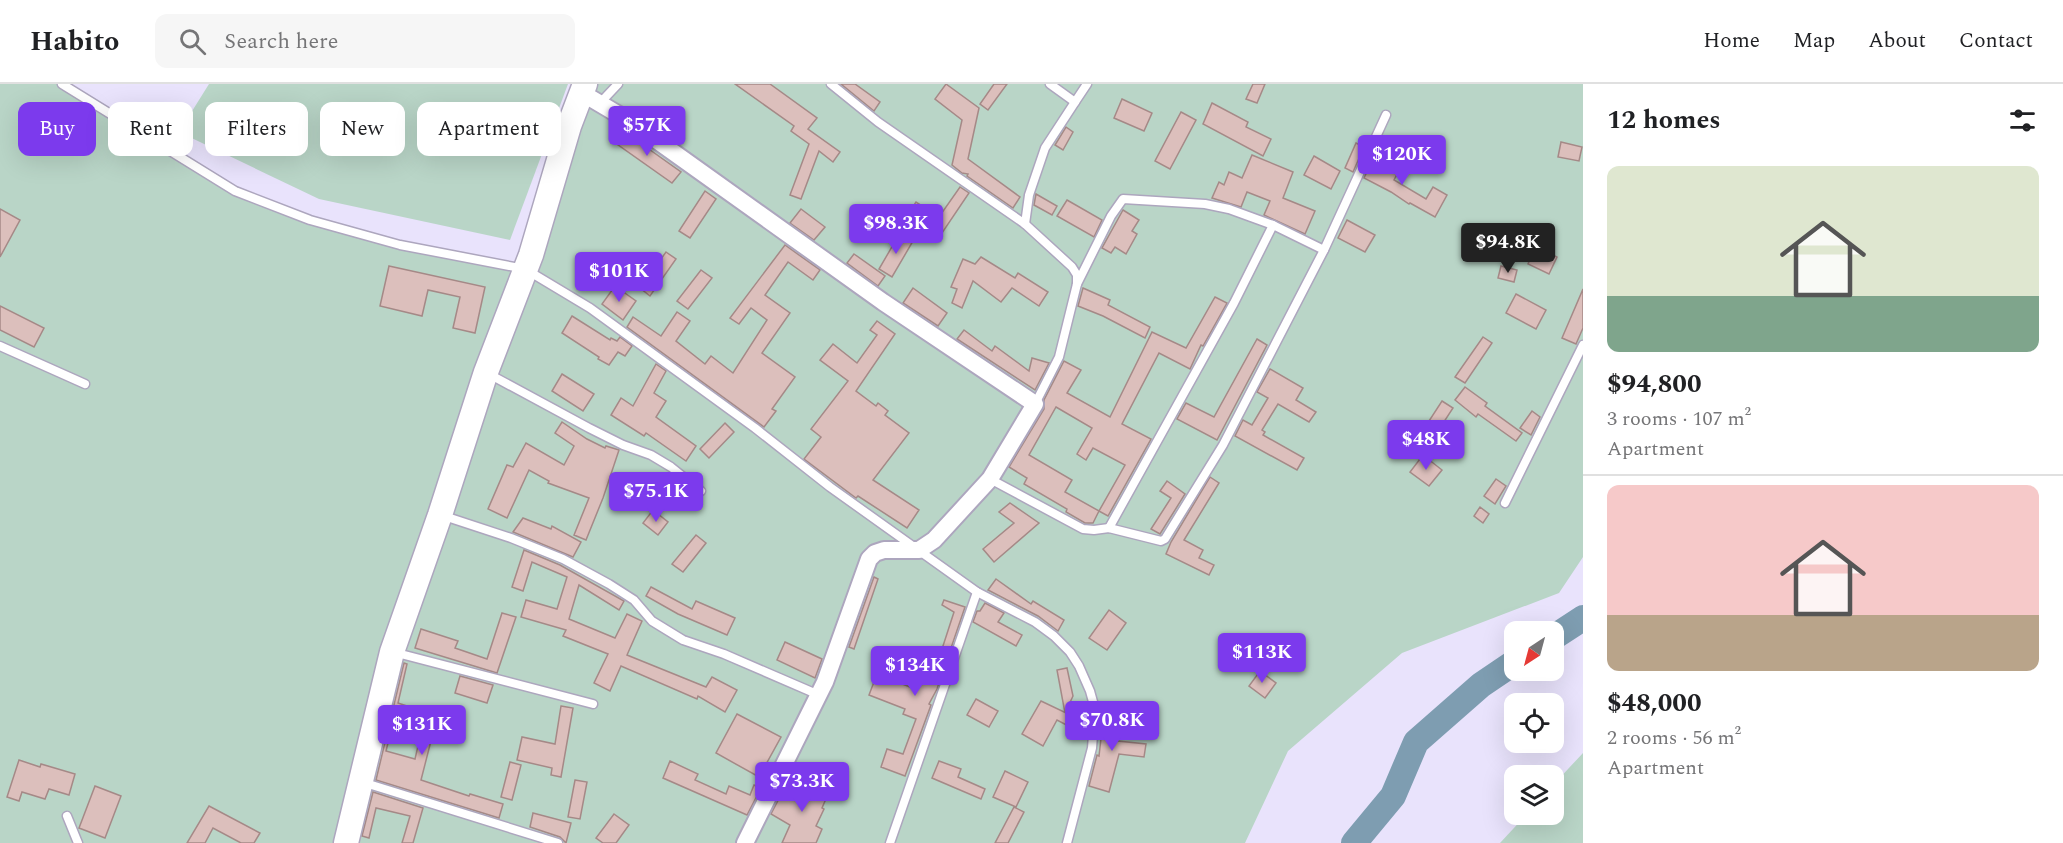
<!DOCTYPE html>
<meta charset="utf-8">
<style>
:root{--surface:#fff;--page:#f6f6f6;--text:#202124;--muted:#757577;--line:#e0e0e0;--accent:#7c3aed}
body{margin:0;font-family:Spectral,serif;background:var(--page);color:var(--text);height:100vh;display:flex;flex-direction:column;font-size:22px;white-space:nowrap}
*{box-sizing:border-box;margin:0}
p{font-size:20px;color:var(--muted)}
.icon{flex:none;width:33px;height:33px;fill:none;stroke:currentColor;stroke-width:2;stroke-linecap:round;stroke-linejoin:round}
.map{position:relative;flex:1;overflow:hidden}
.side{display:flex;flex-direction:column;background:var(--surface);width:480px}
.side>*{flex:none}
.top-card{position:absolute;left:18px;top:18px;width:570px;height:54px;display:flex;gap:12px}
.needle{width:39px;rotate:216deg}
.controls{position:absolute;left:1504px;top:537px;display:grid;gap:12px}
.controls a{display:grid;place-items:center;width:60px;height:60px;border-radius:12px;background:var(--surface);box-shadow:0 6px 24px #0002;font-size:30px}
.price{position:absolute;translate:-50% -51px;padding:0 14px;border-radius:6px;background:var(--accent);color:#fff;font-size:20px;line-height:39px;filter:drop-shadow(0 2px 3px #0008)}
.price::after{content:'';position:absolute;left:50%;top:36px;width:18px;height:14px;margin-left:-9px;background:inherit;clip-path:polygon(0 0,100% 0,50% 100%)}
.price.current{background:#222;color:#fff}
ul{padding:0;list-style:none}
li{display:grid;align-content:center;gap:12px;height:318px;padding:0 24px}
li+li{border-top:2px solid var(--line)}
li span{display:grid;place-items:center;height:186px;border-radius:12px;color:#555}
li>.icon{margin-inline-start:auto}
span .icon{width:108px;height:108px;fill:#fffc;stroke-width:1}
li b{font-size:26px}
h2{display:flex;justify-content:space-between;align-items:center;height:72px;padding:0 24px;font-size:26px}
.chip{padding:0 21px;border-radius:12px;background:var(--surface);box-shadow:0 6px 24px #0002;font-size:21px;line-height:54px}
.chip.current{background:var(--accent);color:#fff}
header{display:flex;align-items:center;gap:36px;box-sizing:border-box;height:84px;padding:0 30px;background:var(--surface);border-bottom:2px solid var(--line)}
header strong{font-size:28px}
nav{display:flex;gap:33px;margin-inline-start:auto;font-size:21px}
.search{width:420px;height:54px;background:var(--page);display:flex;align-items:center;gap:15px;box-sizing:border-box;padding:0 21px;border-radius:12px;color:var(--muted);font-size:22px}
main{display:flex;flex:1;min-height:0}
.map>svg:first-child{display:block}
</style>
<header>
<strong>Habito</strong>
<div class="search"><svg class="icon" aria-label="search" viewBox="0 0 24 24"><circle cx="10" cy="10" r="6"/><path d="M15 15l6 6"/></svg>Search here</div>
<nav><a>Home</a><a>Map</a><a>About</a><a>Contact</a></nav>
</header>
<main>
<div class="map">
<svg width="1583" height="759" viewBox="0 0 1583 759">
<rect width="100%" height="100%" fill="#e9e3fc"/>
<!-- green -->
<g fill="#b9d5c7">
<polygon points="0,0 62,0 239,105 311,132 403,158 526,181 588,0 1583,0 1583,473 1559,509 1402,569 1288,667 1245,759 0,759"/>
<polygon points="209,0 568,0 510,156 319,115 179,48"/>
<polygon points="1583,669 1583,759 1500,759 1526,731 1554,730 1554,700"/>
</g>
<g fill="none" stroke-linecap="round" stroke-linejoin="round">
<!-- river -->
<g stroke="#7e9db1" stroke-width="26">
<polyline points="1554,553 1583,534"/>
<polyline points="1354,759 1393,712 1416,658 1481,601 1515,578"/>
</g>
</g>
<!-- building -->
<g fill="#dcbfbc" stroke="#a58987" stroke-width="1.5" fill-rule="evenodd">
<polygon points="735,0 770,0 817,34 808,45 840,68 833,78 819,67 801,115 790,111 809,60 791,47 794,42"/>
<polygon points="841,0 855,0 880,18 874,27"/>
<polygon points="946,0 979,24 968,75 1020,113 1013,124 967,92 968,90 962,89 952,81 962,36 935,15"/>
<polygon points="994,0 1007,0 988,26 980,20"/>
<polygon points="1253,0 1265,0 1257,19 1246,15"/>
<polygon points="1122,15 1152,29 1144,47 1114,34"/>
<polygon points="1212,19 1248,38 1246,43 1271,55 1263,72 1203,40"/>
<polygon points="1181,28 1196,36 1170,85 1155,77"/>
<polygon points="1066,43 1073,48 1063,66 1055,61"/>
<polygon points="622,46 681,88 672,99 614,58"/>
<polygon points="1561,58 1582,63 1579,77 1558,73"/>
<polygon points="1356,59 1364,63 1353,88 1345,84"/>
<polygon points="1376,69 1401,83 1394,96 1426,115 1433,103 1447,111 1435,133 1410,119 1409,120 1391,108 1364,94"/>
<polygon points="1252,71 1293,88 1283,114 1315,127 1305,150 1264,131 1270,117 1247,108 1241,123 1212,114 1219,98 1224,101 1229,88 1242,94"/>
<polygon points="1314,72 1340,87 1331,105 1304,91"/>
<polygon points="960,103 969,109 940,152 908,130 916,118 939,133"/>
<polygon points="705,107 716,115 690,154 679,147"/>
<polygon points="1036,110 1057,122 1052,131 1034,121"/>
<polygon points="1067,116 1102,136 1094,153 1057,132"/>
<polygon points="0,125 20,136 0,173"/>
<polygon points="801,125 825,143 814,156 790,139"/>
<polygon points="1123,126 1139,136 1132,147 1137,150 1126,170 1115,163 1111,169 1102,164"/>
<polygon points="1347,136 1375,151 1365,168 1338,154"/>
<polygon points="900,149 913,157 892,193 879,185"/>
<polygon points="785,161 820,186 813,196 788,178 765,211 790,229 762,269 795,293 772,325 776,327 764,343 627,243 633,233 661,252 677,228 690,237 676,257 705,280 711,272 733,289 767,236 751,224 739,240 730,234"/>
<polygon points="1535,163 1557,173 1549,190 1528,180"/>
<polygon points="666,168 676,175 650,212 640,204"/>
<polygon points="854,170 885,192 878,202 847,179"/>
<polygon points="981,173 1015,194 1018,189 1048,208 1039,222 1012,204 1001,218 973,197 962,224 952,219 957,205 951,203 963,175 975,180"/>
<polygon points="389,182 485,203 475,249 453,244 460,213 428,206 422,232 380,222"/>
<polygon points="1501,182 1517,186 1514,198 1498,194"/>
<polygon points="701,186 712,194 688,225 677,217"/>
<polygon points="615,202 636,217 623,236 602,220"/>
<polygon points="913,204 947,229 938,242 903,219"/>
<polygon points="1083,204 1110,216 1108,221 1150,243 1145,254 1103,232 1078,222"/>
<polygon points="1583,205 1583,244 1576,260 1562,254"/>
<polygon points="1516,210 1546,226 1536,245 1506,229"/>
<path d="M1215,213L1227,219L1203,262L1201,261L1190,285L1159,269L1122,340L1151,355L1108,432L1099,427L1093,439H1085L1066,428L1067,425L1024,400L1027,394L1009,383L1044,325V316L1064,277L1081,286L1067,309L1110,333L1152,248L1186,264ZM1056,323L1092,344L1077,370L1086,376L1093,364L1125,381L1099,427L1065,408L1072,396L1029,371Z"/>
<polygon points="0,222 44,244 34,263 0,246"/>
<polygon points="572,232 610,256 611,254 617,257 620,253 632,262 625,272 618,268 609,281 598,275 599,273 562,249"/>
<polygon points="877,237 895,250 856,307 876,322 878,319 888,327 885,331 909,349 873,396 919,426 907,444 858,412 856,414 804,375 821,353 811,345 848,297 820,276 833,260 857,279 877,251 870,246"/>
<polygon points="964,246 992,267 995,262 1029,287 1032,274 1049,279 1035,306 957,255"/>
<polygon points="1483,253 1492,259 1465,299 1455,293"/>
<polygon points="1257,255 1267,261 1217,356 1177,335 1186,319 1214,333"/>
<polygon points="656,280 666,287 654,309 666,317 656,333 696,362 686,377 646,349 644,352 611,331 621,314 633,322"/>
<polygon points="1270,285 1303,304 1296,316 1316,328 1309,338 1278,320 1262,346 1265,348 1263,351 1304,374 1297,386 1235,352 1243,336 1252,341 1268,314 1257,308"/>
<polygon points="562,290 594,310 583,327 552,307"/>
<polygon points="1465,303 1487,319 1485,322 1522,349 1516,357 1478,330 1476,333 1455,316"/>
<polygon points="1442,317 1453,324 1425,367 1414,360"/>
<polygon points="1532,327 1540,333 1531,351 1520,344"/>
<polygon points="562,338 587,355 605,364 606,362 619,366 603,414 586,456 574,451 589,414 548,399 549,397 529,386 507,434 488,425 507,381 513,383 526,359 564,381 574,362 555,349"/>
<polygon points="725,339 734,348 709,374 700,365"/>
<polygon points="1423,371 1442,386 1429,402 1410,388"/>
<polygon points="1210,393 1219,399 1184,456 1203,466 1199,474 1214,481 1209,491 1166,470 1171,458"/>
<polygon points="1496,395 1506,402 1495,420 1484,412"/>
<polygon points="1167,397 1185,410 1160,450 1151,445 1171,414 1160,407"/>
<polygon points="1010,419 1039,439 994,478 983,465 1014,439 999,428"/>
<polygon points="1480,423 1489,430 1483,439 1474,432"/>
<polygon points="653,426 668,438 658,451 643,439"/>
<polygon points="523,434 551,445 552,442 581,458 573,473 513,448"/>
<polygon points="696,451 706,459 683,488 672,480"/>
<polygon points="524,466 560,481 624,517 619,526 579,501 569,535 615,554 627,530 642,537 627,571 706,603 712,593 737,606 725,628 698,612 697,615 621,582 610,607 594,599 608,570 563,552 566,546 521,533 526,516 557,525 567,493 532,478 523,507 512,503"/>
<polygon points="874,493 878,495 854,565 849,563"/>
<polygon points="996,495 1031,520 1033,517 1064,536 1058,547 1038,532 988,506"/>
<polygon points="651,503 692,525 696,517 735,534 727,551 678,530 646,512"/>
<polygon points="944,516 965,523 937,605 929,620 931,621 905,692 881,683 887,665 903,670 916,635 903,630 905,625 869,611 877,590 915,605 921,594 931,599 954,528 942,521"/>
<polygon points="985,519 1004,529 998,538 1022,551 1016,562 973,538 977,527 980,527"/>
<polygon points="1109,526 1126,539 1107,566 1089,554"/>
<polygon points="502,529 516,533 497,589 415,564 421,545 458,557 455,564 487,575"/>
<polygon points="785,558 822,575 815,594 777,576"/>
<path d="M404,579L407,580L398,619L463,641L457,657L433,649L421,696L469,712L470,710L503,720L499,734L376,696ZM393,639L421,649L415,675L386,667Z"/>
<polygon points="1067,584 1073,612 1065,629 1057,586"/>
<polygon points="1260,587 1276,599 1265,614 1249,602"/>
<polygon points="460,592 493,601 487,619 455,609"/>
<polygon points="976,615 998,627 989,643 967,631"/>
<polygon points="1041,617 1081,636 1076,646 1057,636 1043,662 1022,650"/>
<polygon points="561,622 573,624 561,693 551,691 552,684 517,676 522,653 555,660"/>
<polygon points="1104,628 1121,630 1118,657 1146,660 1144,673 1119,670 1109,708 1089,702 1097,671 1099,672"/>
<polygon points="737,630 781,653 759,693 716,669"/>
<polygon points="19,676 40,683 41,680 75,690 69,711 49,705 45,715 22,708 19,717 7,713"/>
<polygon points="670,677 698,690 695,696 726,710 729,702 750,711 754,701 761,704 747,731 663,694"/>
<polygon points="939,677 961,685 958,693 985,705 981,715 932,694"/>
<polygon points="510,678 521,681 512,716 501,713"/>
<polygon points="1005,687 1028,698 1016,723 993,713"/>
<polygon points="575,696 587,698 580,735 568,733"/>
<polygon points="801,697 829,708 822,724 824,725 816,742 822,745 816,759 782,759 790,741 771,730 783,707 794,715"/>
<polygon points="95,702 121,712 105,754 79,744"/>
<polygon points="373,708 423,724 413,759 402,759 410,732 376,724 369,754 362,752"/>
<polygon points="209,722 260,749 254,759 241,759 213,744 205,759 187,759"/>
<polygon points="1014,723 1024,728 1008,759 995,759"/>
<polygon points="533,729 571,739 566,759 560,753 530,743"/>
<polygon points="614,730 629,741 616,759 603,759 596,754"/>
</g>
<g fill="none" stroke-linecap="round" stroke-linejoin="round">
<!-- lane casing -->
<g stroke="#ada6be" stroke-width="11">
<g id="lane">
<polyline points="62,0 235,107 310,136 400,161 525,185 590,224 755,344 830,403 977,508 1035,538 1054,552 1070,568 1079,582 1090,607 1095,625 1092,664 1067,759"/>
<polyline points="831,0 878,38 1025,140 1072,183 1077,191 1077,200 1059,273 1035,320"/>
<polyline points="1075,18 1087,0"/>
<polyline points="600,19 618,0"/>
<polyline points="1025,140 1029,111 1045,64 1075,18 1050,0"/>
<polyline points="1273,141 1324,166"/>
<polyline points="1077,200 1111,132 1123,115 1205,120 1229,125 1273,141 1234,219 1109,444"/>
<polyline points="0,262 85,300"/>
<polyline points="487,289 589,344 623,361 651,371 671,383 701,407"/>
<polyline points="990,395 1083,445 1094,446 1109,444 1161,457 1165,455 1223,361 1324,166 1386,31"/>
<polyline points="1505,419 1583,261"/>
<polyline points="441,431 511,454 563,475 609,500 634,516 652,537 683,556 724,570 819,611"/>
<polyline points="393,568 593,620"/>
<polyline points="362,698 558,759"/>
<polyline points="67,732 78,759"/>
<polyline points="890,759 977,508"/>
</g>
</g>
<!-- street casing -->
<g stroke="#ada6be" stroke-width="20">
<polyline id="street" points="582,9 631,38 883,218 1035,320 990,395 934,456 919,466 884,466 875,469 869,475 825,598 745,759"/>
</g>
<!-- secondary casing -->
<g stroke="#ada6be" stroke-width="27">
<polyline id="secondary" points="346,759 392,568 440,431 486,288 531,171 569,42 585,0"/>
</g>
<!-- lane -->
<use href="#lane" stroke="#fff" stroke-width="8"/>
<!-- street -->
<use href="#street" stroke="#fff" stroke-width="16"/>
<!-- secondary -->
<use href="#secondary" stroke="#fff" stroke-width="24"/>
</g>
</svg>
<div class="controls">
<a><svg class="needle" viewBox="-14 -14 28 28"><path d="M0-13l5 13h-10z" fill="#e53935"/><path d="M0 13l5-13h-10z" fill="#757577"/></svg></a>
<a><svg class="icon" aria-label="locate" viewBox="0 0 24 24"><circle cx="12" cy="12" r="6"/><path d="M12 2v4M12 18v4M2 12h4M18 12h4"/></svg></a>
<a><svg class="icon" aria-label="layers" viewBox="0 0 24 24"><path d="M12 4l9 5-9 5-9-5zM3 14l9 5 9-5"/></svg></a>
</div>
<b class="price" style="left:647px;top:73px">$57K</b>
<b class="price" style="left:1402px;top:102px">$120K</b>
<b class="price" style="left:896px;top:171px">$98.3K</b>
<b class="price current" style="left:1508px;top:190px">$94.8K</b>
<b class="price" style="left:619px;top:219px">$101K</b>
<b class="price" style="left:1426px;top:387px">$48K</b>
<b class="price" style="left:656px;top:439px">$75.1K</b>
<b class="price" style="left:1262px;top:600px">$113K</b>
<b class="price" style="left:915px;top:613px">$134K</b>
<b class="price" style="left:1112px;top:668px">$70.8K</b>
<b class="price" style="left:422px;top:672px">$131K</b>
<b class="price" style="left:802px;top:729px">$73.3K</b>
<div class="top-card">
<a class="chip current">Buy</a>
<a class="chip">Rent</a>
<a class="chip">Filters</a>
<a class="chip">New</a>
<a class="chip">Apartment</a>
</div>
</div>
<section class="side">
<h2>12 homes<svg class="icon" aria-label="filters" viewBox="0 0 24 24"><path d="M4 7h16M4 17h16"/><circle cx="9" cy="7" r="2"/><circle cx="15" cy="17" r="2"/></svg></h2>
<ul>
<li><span style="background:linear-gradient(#dfe7d0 70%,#7fa58c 0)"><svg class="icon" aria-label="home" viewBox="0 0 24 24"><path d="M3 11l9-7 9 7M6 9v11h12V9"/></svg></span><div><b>$94,800</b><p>3 rooms · 107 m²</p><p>Apartment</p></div></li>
<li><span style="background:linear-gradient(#f6c9c9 70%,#b9a48a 0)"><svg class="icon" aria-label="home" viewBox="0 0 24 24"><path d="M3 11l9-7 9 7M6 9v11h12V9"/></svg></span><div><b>$48,000</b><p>2 rooms · 56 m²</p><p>Apartment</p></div></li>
</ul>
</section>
</main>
